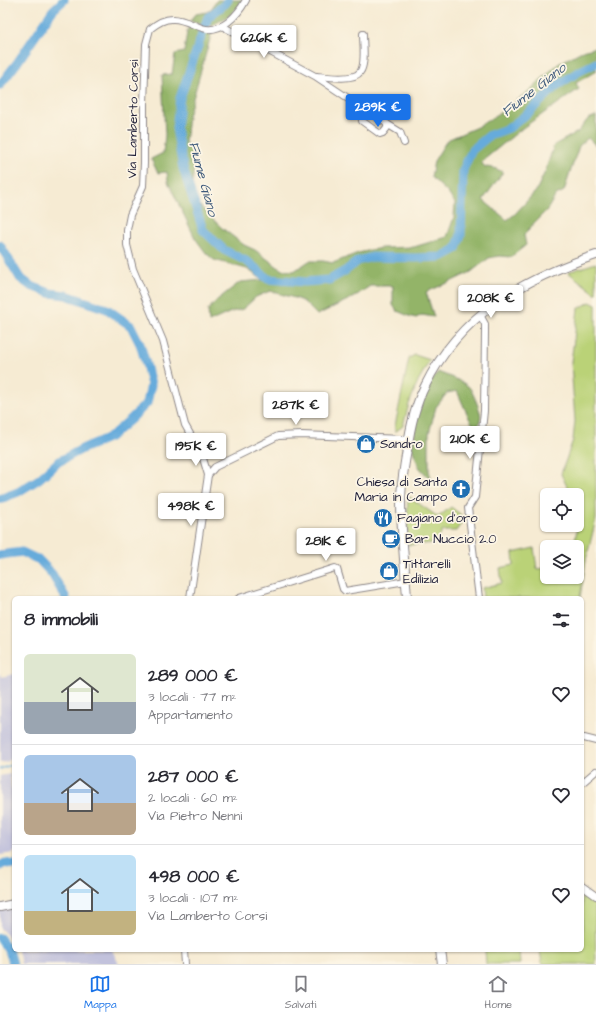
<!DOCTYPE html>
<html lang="it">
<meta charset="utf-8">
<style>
:root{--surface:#fff;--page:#f2f2f3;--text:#2b2b33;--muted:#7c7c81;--line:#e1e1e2;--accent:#1a73e8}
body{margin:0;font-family:"Architects Daughter",sans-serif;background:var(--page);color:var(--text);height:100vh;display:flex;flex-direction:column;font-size:15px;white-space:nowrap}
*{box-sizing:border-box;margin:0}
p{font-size:13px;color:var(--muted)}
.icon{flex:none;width:22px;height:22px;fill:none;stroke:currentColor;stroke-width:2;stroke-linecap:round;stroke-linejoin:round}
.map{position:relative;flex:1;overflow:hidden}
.panel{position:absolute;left:12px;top:596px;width:572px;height:356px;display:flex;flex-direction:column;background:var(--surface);border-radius:6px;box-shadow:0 1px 3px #0004}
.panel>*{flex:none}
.fabs{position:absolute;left:540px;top:488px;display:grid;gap:8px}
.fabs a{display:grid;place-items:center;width:44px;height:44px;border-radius:6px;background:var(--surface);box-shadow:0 1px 3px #0004;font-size:20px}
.price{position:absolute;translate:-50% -34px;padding:0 9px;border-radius:4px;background:#fff;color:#222;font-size:13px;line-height:26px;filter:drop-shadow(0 1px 2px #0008)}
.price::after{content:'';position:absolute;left:50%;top:24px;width:12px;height:9px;margin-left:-6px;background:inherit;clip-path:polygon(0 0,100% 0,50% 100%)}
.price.current{background:var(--accent);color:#fff}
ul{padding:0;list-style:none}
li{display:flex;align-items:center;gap:12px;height:100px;padding:0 12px}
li+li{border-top:1px solid var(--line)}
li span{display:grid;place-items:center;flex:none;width:112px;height:80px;border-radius:6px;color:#555}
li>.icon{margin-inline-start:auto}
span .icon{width:48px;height:48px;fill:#fffc;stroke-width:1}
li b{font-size:17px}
h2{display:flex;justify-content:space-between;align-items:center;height:48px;padding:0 12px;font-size:17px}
.tabs{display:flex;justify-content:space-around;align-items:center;height:56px;border-top:1px solid var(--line);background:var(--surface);font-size:11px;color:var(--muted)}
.tabs a{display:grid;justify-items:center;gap:2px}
.tabs .current{color:var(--accent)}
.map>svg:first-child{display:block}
</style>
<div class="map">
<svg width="596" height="964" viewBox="0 0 596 964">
<rect width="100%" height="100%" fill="#fcf5e5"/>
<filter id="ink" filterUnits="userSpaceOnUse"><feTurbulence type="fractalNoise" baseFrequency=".025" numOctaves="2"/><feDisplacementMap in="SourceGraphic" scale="8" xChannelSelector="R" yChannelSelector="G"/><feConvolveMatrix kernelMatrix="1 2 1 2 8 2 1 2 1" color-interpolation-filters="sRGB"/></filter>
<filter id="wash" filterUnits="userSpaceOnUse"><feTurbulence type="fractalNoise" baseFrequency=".012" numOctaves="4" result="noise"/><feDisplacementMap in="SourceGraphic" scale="16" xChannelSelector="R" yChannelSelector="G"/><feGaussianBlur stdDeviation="0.9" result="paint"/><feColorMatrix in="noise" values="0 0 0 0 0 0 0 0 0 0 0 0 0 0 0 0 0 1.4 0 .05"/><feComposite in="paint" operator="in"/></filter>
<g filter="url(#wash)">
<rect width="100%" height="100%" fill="#f6ebd3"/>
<!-- industrial -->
<g fill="#c2c2dc">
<polygon points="0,673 2,677 14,674 14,756 7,762 0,763"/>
<polygon points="10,774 11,789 14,790 14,853 0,855 0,776"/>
<polygon points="14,906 14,943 0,928 0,910"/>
<polygon points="18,950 112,950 119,964 21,964"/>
</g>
<!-- green -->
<g fill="#bad277" stroke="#6e7a59">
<polygon points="596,263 596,294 568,272"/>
<polygon points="590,302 596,305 596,519 586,560 580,598 483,598 482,588 502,583 500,568 514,565 513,553 534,548 537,569 547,568 547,577 577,577 577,547 574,547 578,522 577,495 571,495 561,474 573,440 575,421 571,362 578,309"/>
<polygon points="415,355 430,360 418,381 409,404 403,426 395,432 395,426 409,358"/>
<polygon points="408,496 438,517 451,507 465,518 456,531 443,531 435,543 408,545 407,519"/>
<polygon points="582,891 595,900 596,964 542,964 540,950 582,950"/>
<polygon points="485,950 519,950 520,964 486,964"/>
</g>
<!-- forest -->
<g fill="#93b468" stroke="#5a6b52">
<path d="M217,0H242C236,14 222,20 208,27L190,21L196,14L207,12L212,8Z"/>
<polygon points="189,27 212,32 188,116 185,143 192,149 194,168 192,184 198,204 222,228 244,245 255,250 282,270 294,271 309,261 323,261 333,263 358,253 381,248 414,247 447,237 454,217 455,203 447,192 431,177 434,161 447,140 477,127 508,108 531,89 558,64 580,52 596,47 596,71 576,83 579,89 524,127 481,162 485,167 494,168 503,172 483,200 507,220 515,214 536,191 545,172 554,145 578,132 588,119 596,116 596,146 588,138 579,146 564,191 556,195 547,210 534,223 524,235 526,245 511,257 499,256 489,258 471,272 450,282 426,292 434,317 422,315 416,318 409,316 397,311 393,305 393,286 370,286 354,297 317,315 304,302 298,299 270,291 256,297 243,309 231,312 209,322 208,310 217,300 240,282 263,280 247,269 214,260 206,253 195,238 181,209 168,182 167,172 158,173 151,159 163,153 165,135 162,75 172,74 175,54 184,52 187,32"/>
<path d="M438,372C447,376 461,380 469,387C472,390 479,408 480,412C482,418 479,425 476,430L469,418L457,391L447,393L436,407L429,433V471L432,481L419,467L412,448L418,413L429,385Z"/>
</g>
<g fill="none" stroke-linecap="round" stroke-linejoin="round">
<!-- stream -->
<polyline stroke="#66abdb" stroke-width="1.5" points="0,769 14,764"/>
<!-- river -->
<g stroke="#66abdb" stroke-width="9">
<polyline points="228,0 225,4 208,17 180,98 176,128 183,168 203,230 224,250 248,262 268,279 305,282 329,280 345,271 358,261 372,257 415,258 441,257 456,249 461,235 463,170 472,150 490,135 509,128 528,113 558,85 578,72 596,63"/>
<polyline points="0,85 17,63 53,10 64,0"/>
<polyline points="0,245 20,278 31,286 50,293 66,295 107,309 131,326 140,344 146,364 151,385 147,403 131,419 110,437 82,449 58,462 39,479 18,492 0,499"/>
<polyline points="0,555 22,552 39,560 52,574 66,598"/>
<polyline points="0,866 5,863 14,865"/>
<polyline points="0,938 10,953 13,964"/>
</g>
</g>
</g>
<g filter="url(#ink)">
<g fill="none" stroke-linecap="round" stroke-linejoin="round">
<!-- minor casing -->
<g stroke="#8c8687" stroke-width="8">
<g id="minor">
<polyline points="222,26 315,76 354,102 371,111 387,124 400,132 404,143"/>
<path d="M317,76C327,77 354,81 360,72C366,65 363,44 363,34"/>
<polyline points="361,106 362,121 380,134 383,133 387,128 387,124"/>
<path d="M208,475L202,455L185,425L163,341L133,269L127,245V230L130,215L143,186L144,163V105L146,44L150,29C156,24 163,19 172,19C181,18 193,25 202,28C221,34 238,15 246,0"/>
<polyline points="190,598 208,475 215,467 278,436 302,435 402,439 408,441"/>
<polyline points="239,598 335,568 337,569 343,589 345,591 406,581"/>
<polyline points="479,598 468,508 475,497 484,411 485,332 485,324 480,315"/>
<polyline points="584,738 596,741"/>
<polyline points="582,783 596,771"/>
<polyline points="582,886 596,896"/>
<polyline points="184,950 185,964"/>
</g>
</g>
<!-- major casing -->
<g stroke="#8c8687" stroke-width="10">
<g id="major">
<path d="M407,598C405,566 401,533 401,501C401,484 404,467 407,450C410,429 415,405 425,386C460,314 523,279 596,255"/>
<polyline points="0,907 14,904"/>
<polyline points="440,950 442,964"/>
</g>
</g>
<!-- minor -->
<use href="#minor" stroke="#fff" stroke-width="6"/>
<!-- major -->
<use href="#major" stroke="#fff" stroke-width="8"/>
</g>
</g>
<!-- icons -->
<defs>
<g id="shop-disc" transform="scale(1)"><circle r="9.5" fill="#1f6fb2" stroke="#fcf5e5"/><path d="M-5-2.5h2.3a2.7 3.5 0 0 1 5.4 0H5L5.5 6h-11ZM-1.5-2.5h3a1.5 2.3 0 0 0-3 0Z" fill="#fff"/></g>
<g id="church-disc" transform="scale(1)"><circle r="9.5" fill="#1f6fb2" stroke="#fcf5e5"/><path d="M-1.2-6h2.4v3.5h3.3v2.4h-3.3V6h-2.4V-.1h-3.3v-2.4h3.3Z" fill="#fff"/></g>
<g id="restaurant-disc" transform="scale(1)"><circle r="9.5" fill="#1f6fb2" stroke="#fcf5e5"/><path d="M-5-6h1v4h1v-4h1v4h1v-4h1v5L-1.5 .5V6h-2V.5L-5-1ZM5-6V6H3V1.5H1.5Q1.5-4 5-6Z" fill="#fff"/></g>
<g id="cafe-disc" transform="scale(1)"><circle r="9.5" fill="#1f6fb2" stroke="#fcf5e5"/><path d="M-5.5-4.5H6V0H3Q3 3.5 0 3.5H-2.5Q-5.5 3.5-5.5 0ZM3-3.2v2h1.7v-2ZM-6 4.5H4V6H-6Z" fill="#fff"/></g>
</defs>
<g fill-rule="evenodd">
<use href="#shop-disc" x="366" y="444"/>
<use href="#church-disc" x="461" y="489"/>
<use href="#restaurant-disc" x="383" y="518"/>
<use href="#cafe-disc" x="391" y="539"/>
<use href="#shop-disc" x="389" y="571"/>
</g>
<g text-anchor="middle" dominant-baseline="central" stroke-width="3.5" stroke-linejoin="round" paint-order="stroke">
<!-- street labels -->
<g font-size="13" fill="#22223b" stroke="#fcf5e5">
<text transform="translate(133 119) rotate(-89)">Via Lamberto Corsi</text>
</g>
<!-- poi labels -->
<g font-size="13" fill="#22223b" stroke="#fcf5e5" text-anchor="start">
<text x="380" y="444">Sandro</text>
<text x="447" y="482" text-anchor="end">Chiesa di Santa<tspan x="447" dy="15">Maria in Campo</tspan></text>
<text x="397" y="518">Fagiano d'oro</text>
<text x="405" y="539">Bar Nuccio 2.0</text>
<text x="403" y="564">Tittarelli<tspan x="403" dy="15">Edilizia</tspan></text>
</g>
<!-- water labels -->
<g font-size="14" font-style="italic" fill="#3d597b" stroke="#fcf5e5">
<text transform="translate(534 90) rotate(-38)">Fiume Giano</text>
<text transform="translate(203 179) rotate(75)">Fiume Giano</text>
</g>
</g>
</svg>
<div class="fabs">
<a><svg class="icon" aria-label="locate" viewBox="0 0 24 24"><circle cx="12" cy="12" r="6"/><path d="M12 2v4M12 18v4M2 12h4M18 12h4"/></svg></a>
<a><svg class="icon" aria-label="layers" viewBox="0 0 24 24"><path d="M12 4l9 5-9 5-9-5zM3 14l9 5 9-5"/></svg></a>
</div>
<b class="price" style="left:264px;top:59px">626K €</b>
<b class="price current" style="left:378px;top:128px">289K €</b>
<b class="price" style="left:491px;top:319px">208K €</b>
<b class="price" style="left:296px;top:426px">287K €</b>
<b class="price" style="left:470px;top:460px">210K €</b>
<b class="price" style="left:196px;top:467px">195K €</b>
<b class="price" style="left:191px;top:527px">498K €</b>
<b class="price" style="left:326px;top:562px">281K €</b>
<section class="panel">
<h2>8 immobili<svg class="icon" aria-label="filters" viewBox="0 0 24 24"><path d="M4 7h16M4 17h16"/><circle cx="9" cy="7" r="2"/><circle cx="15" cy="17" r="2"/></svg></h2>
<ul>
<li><span style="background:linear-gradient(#dfe7d0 60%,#9aa5b1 0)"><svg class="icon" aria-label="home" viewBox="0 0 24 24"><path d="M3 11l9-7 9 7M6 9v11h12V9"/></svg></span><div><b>289 000 €</b><p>3 locali · 77 m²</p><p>Appartamento</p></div><svg class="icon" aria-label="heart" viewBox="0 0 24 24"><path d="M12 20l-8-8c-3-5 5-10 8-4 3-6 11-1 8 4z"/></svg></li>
<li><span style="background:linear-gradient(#a9c7e8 60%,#b9a48a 0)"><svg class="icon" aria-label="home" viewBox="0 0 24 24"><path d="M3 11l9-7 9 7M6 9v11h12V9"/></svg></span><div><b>287 000 €</b><p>2 locali · 60 m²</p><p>Via Pietro Nenni</p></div><svg class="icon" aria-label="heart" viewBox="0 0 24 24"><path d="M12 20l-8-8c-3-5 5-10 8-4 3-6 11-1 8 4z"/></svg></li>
<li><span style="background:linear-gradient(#bfe0f5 70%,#c2b280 0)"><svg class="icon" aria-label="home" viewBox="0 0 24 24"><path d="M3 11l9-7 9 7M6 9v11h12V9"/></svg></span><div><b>498 000 €</b><p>3 locali · 107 m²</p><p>Via Lamberto Corsi</p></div><svg class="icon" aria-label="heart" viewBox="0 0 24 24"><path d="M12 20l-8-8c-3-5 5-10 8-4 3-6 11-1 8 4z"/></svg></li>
</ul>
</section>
</div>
<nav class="tabs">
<a class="current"><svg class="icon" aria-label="map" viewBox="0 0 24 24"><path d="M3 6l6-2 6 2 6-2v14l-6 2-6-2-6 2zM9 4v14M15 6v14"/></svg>Mappa</a>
<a><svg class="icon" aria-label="saved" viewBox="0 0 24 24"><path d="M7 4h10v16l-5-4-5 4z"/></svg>Salvati</a>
<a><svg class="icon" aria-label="home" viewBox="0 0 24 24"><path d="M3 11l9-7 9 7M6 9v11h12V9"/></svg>Home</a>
</nav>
